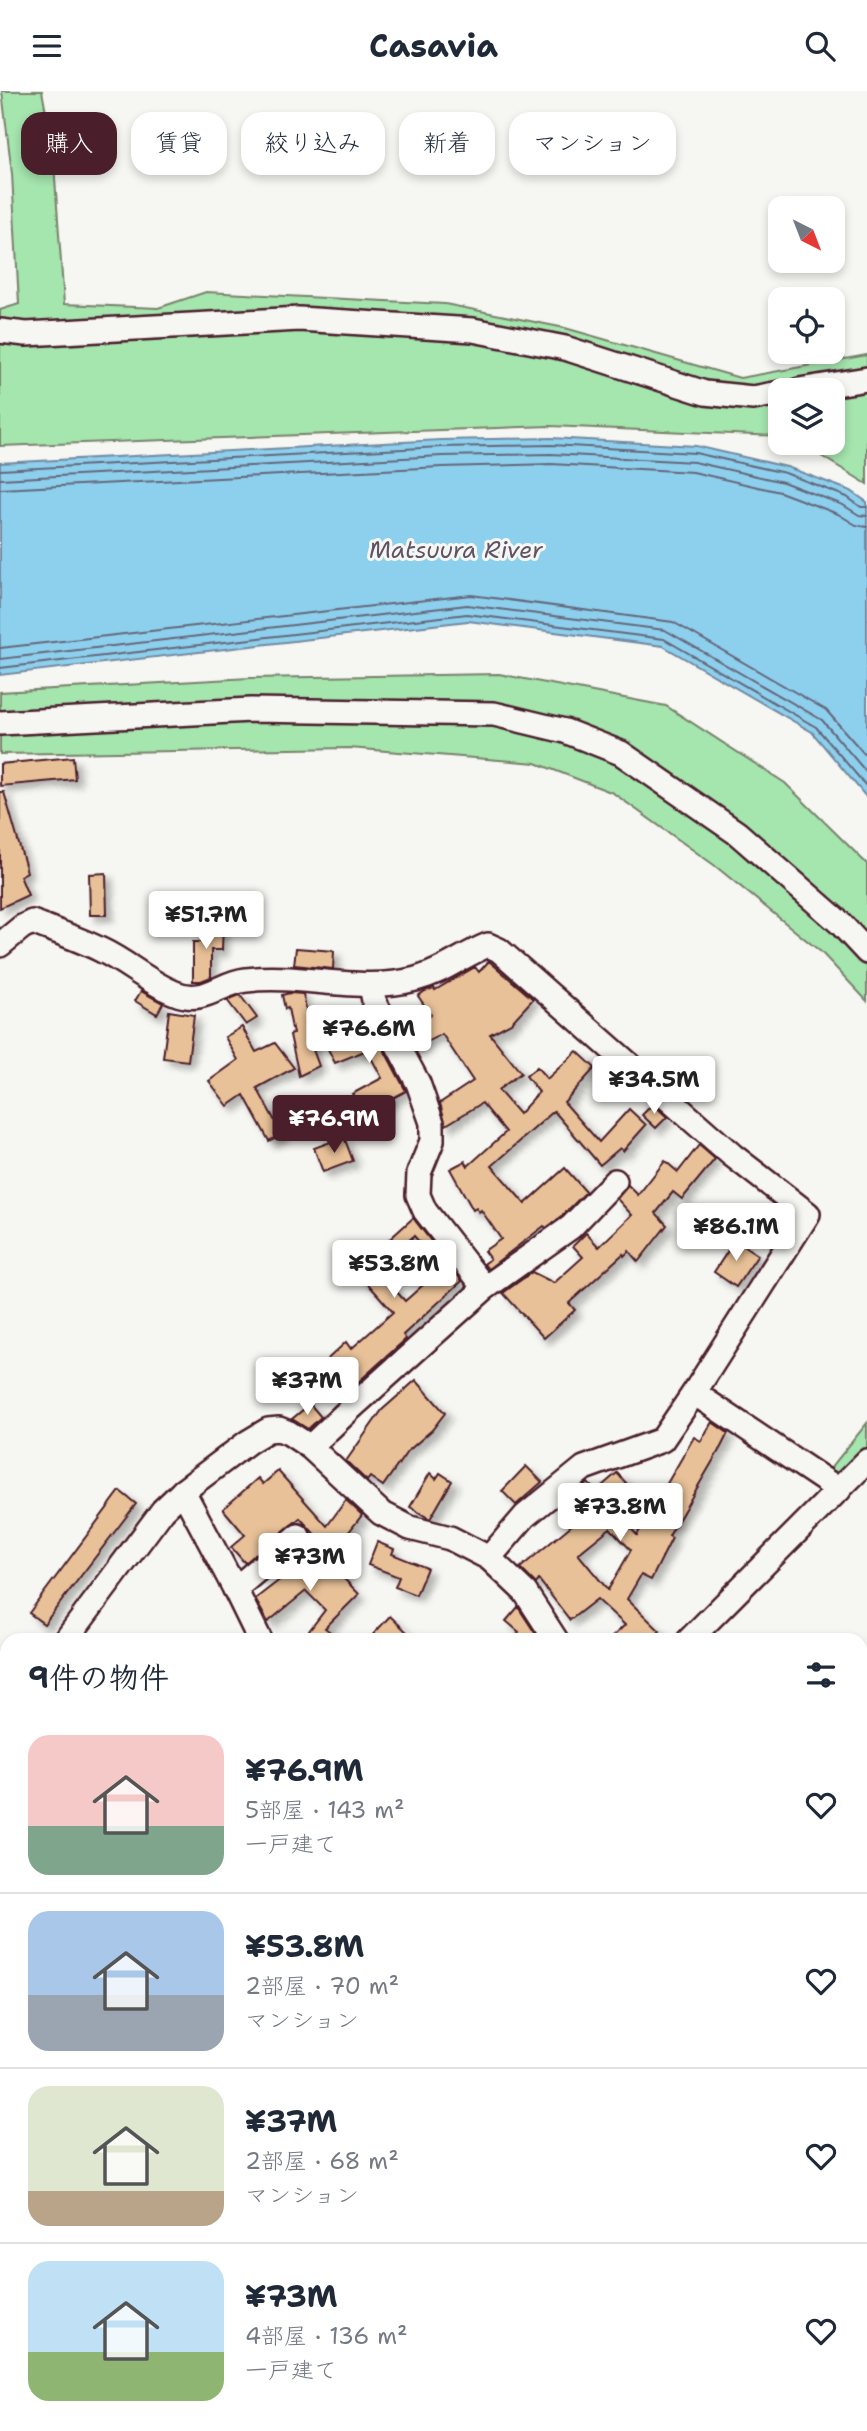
<!DOCTYPE html>
<html lang="ja">
<meta charset="utf-8">
<style>
:root{--surface:#fff;--page:#f2f2f3;--text:#1f2937;--muted:#747a83;--line:#e0e1e3;--accent:#4a1f2b}
body{margin:0;font-family:"Shantell Sans","Klee One",sans-serif;background:var(--page);color:var(--text);height:100vh;display:flex;flex-direction:column;font-size:26px;white-space:nowrap}
*{box-sizing:border-box;margin:0}
p{font-size:23px;color:var(--muted)}
.icon{flex:none;width:38px;height:38px;fill:none;stroke:currentColor;stroke-width:2;stroke-linecap:round;stroke-linejoin:round}
.map{position:relative;flex:1;overflow:hidden}
.sheet{position:absolute;left:0px;top:1542px;width:868px;height:800px;display:flex;flex-direction:column;background:var(--surface);border-radius:21px 21px 0 0;box-shadow:0 4px 10px #0003}
.sheet>*{flex:none}
.guide{position:absolute;left:21px;top:21px;width:826px;height:63px;display:flex;gap:14px}
.needle{width:46px;rotate:138deg}
.buttons{position:absolute;left:768px;top:105px;display:grid;gap:14px}
.buttons a{display:grid;place-items:center;width:77px;height:77px;border-radius:14px;background:var(--surface);box-shadow:0 4px 10px #0003;font-size:35px}
.price{position:absolute;translate:-50% -60px;padding:0 16px;border-radius:7px;background:#fff;color:#222;font-size:23px;line-height:46px;filter:drop-shadow(0 2px 4px #0008)}
.price::after{content:'';position:absolute;left:50%;top:42px;width:21px;height:16px;margin-left:-10px;background:inherit;clip-path:polygon(0 0,100% 0,50% 100%)}
.price.active{background:var(--accent);color:#fff}
ul{padding:0;list-style:none}
li{display:flex;align-items:center;gap:21px;height:175px;padding:0 28px}
li+li{border-top:2px solid var(--line)}
li span{display:grid;place-items:center;flex:none;width:196px;height:140px;border-radius:21px;color:#555}
li>.icon{margin-inline-start:auto}
span .icon{width:84px;height:84px;fill:#fffc;stroke-width:1}
li b{font-size:30px}
h2{display:flex;justify-content:space-between;align-items:center;height:84px;padding:0 28px;font-size:30px}
.tag{padding:0 24px;border-radius:21px;background:var(--surface);box-shadow:0 4px 10px #0003;font-size:24px;line-height:63px}
.tag.active{background:var(--accent);color:#fff}
header{display:flex;justify-content:space-between;align-items:center;height:91px;padding:0 28px;background:var(--surface);font-size:32px;font-weight:700}
.map>svg:first-child{display:block}
</style>
<header><svg class="icon" aria-label="menu" viewBox="0 0 24 24"><path d="M4 6h16M4 12h16M4 18h16"/></svg>Casavia<svg class="icon" aria-label="search" viewBox="0 0 24 24"><circle cx="10" cy="10" r="6"/><path d="M15 15l6 6"/></svg></header>
<div class="map">
<svg width="867" height="2340" viewBox="0 0 867 2340">
<defs>
<filter id="shadow"><feDropShadow dx="6" dy="6" stdDeviation="3.5" flood-color="#0004"/></filter>
</defs>
<rect width="100%" height="100%" fill="#f6f6f2"/>
<filter id="ink" filterUnits="userSpaceOnUse"><feTurbulence type="fractalNoise" baseFrequency=".0143" numOctaves="2"/><feDisplacementMap in="SourceGraphic" scale="14" xChannelSelector="R" yChannelSelector="G"/><feConvolveMatrix kernelMatrix="1 2 1 2 8 2 1 2 1" color-interpolation-filters="sRGB"/></filter>
<g filter="url(#ink)">
<!-- green -->
<g fill="#a5e5ae" stroke="#78826c" stroke-width="2">
<polygon points="2,0 42,0 53,59 64,213 158,217 206,201 445,213 565,237 740,287 867,264 867,393 800,352 833,352 833,299 780,299 780,345 550,335 0,355 0,219 19,213 12,83"/>
<polygon points="499,583 666,615 785,692 867,773 867,910 821,861 714,774 613,702 536,672 349,657 0,663 0,601 250,587"/>
<polygon points="867,1332 867,1357 842,1385 830,1378"/>
</g>
<!-- water -->
<polygon fill="#8dd0ee" stroke="#7289a0" stroke-width="2" points="551,347 696,355 787,376 851,400 867,411 867,707 812,641 663,555 468,530 0,584 0,372 441,349"/>
<g fill="none" stroke-linecap="round" stroke-linejoin="round">
<!-- shore -->
<g stroke="#656679" stroke-width="2">
<polyline points="0,379 441,356 551,354 695,362 785,382 847,406 861,416 867,416"/>
<polyline points="0,388 442,365 551,363 694,371 783,391 843,414 859,424 867,425"/>
<polyline points="0,398 442,376 551,373 693,381 780,401 838,423 856,434 867,436"/>
<polyline points="0,557 471,504 673,531 826,619 867,666"/>
<polyline points="0,568 467,514 665,539 822,629 867,682"/>
<polyline points="0,577 467,523 664,548 816,636 867,696"/>
</g>
<!-- stream -->
<g stroke="#7289a0" stroke-width="5">
<polyline points="861,1735 867,1732"/>
<polyline points="371,2340 375,2334"/>
</g>
</g>
<!-- building -->
<g fill="#e8c198" stroke="#4a1f2b" stroke-width="2" fill-rule="evenodd" filter="url(#shadow)">
<polygon points="73,666 75,688 0,695 0,673"/>
<polygon points="0,701 4,701 27,781 20,785 28,804 0,817"/>
<polygon points="106,782 107,824 90,824 89,783"/>
<polygon points="203,834 223,834 222,859 211,859 211,886 201,890 193,890 193,851 202,851"/>
<polygon points="296,857 334,860 333,878 294,874"/>
<polygon points="489,870 533,908 511,932 490,943 521,982 498,999 519,1023 539,1001 526,985 537,976 547,988 577,960 595,977 564,1011 599,1051 629,1018 646,1034 623,1060 620,1057 600,1074 554,1020 492,1075 525,1113 565,1077 586,1101 561,1126 546,1137 544,1135 488,1178 484,1173 490,1168 484,1160 501,1148 481,1119 479,1121 476,1117 473,1119 450,1078 465,1070 468,1075 506,1041 482,1012 446,1034 440,1012 473,990 442,943 415,957 405,938 431,924 418,905 425,900 434,897 435,899 475,876 479,881"/>
<polygon points="141,900 163,912 157,923 135,910"/>
<polygon points="290,902 303,903 314,955 312,956 319,975 299,985 290,944 293,943 288,917 285,918 282,904"/>
<polygon points="240,904 257,927 246,934 227,909"/>
<polygon points="169,920 194,924 188,970 163,967"/>
<polygon points="364,921 406,1000 363,1023 352,1003 382,987 367,959 335,972 325,952 362,937 357,924"/>
<polygon points="242,936 256,961 275,952 294,977 257,997 282,1043 269,1050 244,1004 228,1015 209,990 238,969 225,946"/>
<polygon points="653,1013 667,1026 656,1037 642,1024"/>
<polygon points="344,1046 353,1070 323,1081 314,1057"/>
<polygon points="699,1054 715,1068 682,1108 673,1101 656,1122 667,1134 638,1171 629,1160 624,1165 623,1163 569,1212 575,1219 544,1247 503,1202 532,1181 554,1192 583,1166 573,1155 586,1142 599,1156 632,1124 617,1108 628,1094 638,1104 665,1070 678,1081"/>
<path d="M413,1127L462,1190L403,1244L406,1248L345,1303L319,1276L346,1251L351,1258L393,1221L352,1175L368,1161L371,1165ZM414,1145L442,1177L405,1210L376,1178Z"/>
<polygon points="735,1149 758,1164 736,1196 714,1181"/>
<polygon points="416,1289 445,1322 432,1339 407,1361 383,1395 370,1386 367,1390 346,1370 382,1319"/>
<polygon points="310,1313 321,1326 308,1338 292,1328"/>
<path d="M712,1331L728,1342L721,1356L669,1445L672,1447L651,1489L641,1484L627,1508L660,1540L651,1549H609L625,1534L597,1508L570,1529L539,1489L536,1493L520,1477L591,1418L576,1402L588,1392L596,1400L617,1382L635,1402L615,1420L637,1444L694,1346L701,1350ZM610,1437L631,1459L608,1499L578,1463Z"/>
<polygon points="526,1375 542,1391 516,1414 502,1400"/>
<polygon points="278,1380 327,1435 346,1409 362,1424 334,1460 313,1451 318,1447 300,1427 245,1472 231,1456 245,1444 223,1418 258,1387 263,1393"/>
<polygon points="430,1382 436,1388 440,1382 452,1390 430,1428 410,1416"/>
<polygon points="120,1400 136,1413 44,1533 29,1522"/>
<polygon points="377,1451 394,1458 392,1463 427,1477 416,1504 395,1496 399,1486 368,1474"/>
<polygon points="313,1456 359,1503 325,1537 341,1549 302,1549 325,1519 306,1500 268,1531 255,1508 295,1477 292,1474"/>
<polygon points="518,1516 539,1548 539,1549 513,1549 519,1541 506,1530"/>
<polygon points="390,1525 408,1542 402,1549 368,1549"/>
</g>
<g fill="none" stroke-linecap="round" stroke-linejoin="round">
<!-- minor casing -->
<g stroke="#4a1f2b" stroke-width="28">
<g id="minor">
<polyline points="0,240 26,243 299,228 473,239 565,257 705,302 753,307 780,302"/>
<polyline points="799,299 867,288"/>
<polyline points="0,632 251,619 494,623 565,640 621,662 737,742 840,832 867,861"/>
<path d="M0,854L22,836L32,831C55,840 79,848 101,859C127,871 149,892 175,902C205,914 219,892 246,889C302,882 360,903 416,888C443,881 463,864 488,854L499,859L732,1064L808,1123L694,1302L662,1349L584,1377L525,1425L489,1467"/>
<polyline points="371,894 374,910 418,992 432,1032 432,1050 419,1082 418,1104 425,1120 485,1197"/>
<polyline points="694,1302 839,1399"/>
<polyline points="310,1356 350,1318 485,1197 571,1136 615,1090"/>
<polyline points="183,1400 235,1498 260,1549"/>
<polyline points="235,1498 298,1445"/>
<polyline points="66,1549 163,1419 183,1400 248,1351 268,1339 279,1338 289,1342 310,1356 381,1422 410,1437 450,1447 489,1467 525,1501 556,1549"/>
<polyline points="689,1549 867,1370"/>
<polyline points="0,1637 7,1627"/>
<polyline points="861,2075 867,2085"/>
<polyline points="0,2307 7,2305"/>
<polyline points="97,2334 104,2340"/>
<polyline points="648,2334 648,2340"/>
<polyline points="180,2340 184,2334"/>
</g>
</g>
<!-- minor -->
<use href="#minor" stroke="#f6f6f2" stroke-width="23"/>
</g>
</g>
<g text-anchor="middle" dominant-baseline="central" stroke-width="6" stroke-linejoin="round" paint-order="stroke">
<!-- water labels -->
<g font-size="23" font-style="italic" fill="#5e5466" stroke="#f6f6f2">
<text x="456" y="459">Matsuura River</text>
</g>
</g>
</svg>
<div class="buttons">
<a><svg class="needle" viewBox="-14 -14 28 28"><path d="M0-13l5 13h-10z" fill="#e53935"/><path d="M0 13l5-13h-10z" fill="#747a83"/></svg></a>
<a><svg class="icon" aria-label="locate" viewBox="0 0 24 24"><circle cx="12" cy="12" r="6"/><path d="M12 2v4M12 18v4M2 12h4M18 12h4"/></svg></a>
<a><svg class="icon" aria-label="layers" viewBox="0 0 24 24"><path d="M12 4l9 5-9 5-9-5zM3 14l9 5 9-5"/></svg></a>
</div>
<b class="price" style="left:206px;top:860px">¥51.7M</b>
<b class="price" style="left:369px;top:974px">¥76.6M</b>
<b class="price" style="left:654px;top:1025px">¥34.5M</b>
<b class="price active" style="left:334px;top:1064px">¥76.9M</b>
<b class="price" style="left:736px;top:1172px">¥86.1M</b>
<b class="price" style="left:394px;top:1209px">¥53.8M</b>
<b class="price" style="left:307px;top:1326px">¥37M</b>
<b class="price" style="left:620px;top:1452px">¥73.8M</b>
<b class="price" style="left:310px;top:1502px">¥73M</b>
<div class="guide">
<a class="tag active">購入</a>
<a class="tag">賃貸</a>
<a class="tag">絞り込み</a>
<a class="tag">新着</a>
<a class="tag">マンション</a>
</div>
<section class="sheet">
<h2>9件の物件<svg class="icon" aria-label="filters" viewBox="0 0 24 24"><path d="M4 7h16M4 17h16"/><circle cx="9" cy="7" r="2"/><circle cx="15" cy="17" r="2"/></svg></h2>
<ul>
<li><span style="background:linear-gradient(#f6c9c9 65%,#7fa58c 0)"><svg class="icon" aria-label="home" viewBox="0 0 24 24"><path d="M3 11l9-7 9 7M6 9v11h12V9"/></svg></span><div><b>¥76.9M</b><p>5部屋 · 143 m²</p><p>一戸建て</p></div><svg class="icon" aria-label="heart" viewBox="0 0 24 24"><path d="M12 20l-8-8c-3-5 5-10 8-4 3-6 11-1 8 4z"/></svg></li>
<li><span style="background:linear-gradient(#a9c7e8 60%,#9aa5b1 0)"><svg class="icon" aria-label="home" viewBox="0 0 24 24"><path d="M3 11l9-7 9 7M6 9v11h12V9"/></svg></span><div><b>¥53.8M</b><p>2部屋 · 70 m²</p><p>マンション</p></div><svg class="icon" aria-label="heart" viewBox="0 0 24 24"><path d="M12 20l-8-8c-3-5 5-10 8-4 3-6 11-1 8 4z"/></svg></li>
<li><span style="background:linear-gradient(#dfe7d0 75%,#b9a48a 0)"><svg class="icon" aria-label="home" viewBox="0 0 24 24"><path d="M3 11l9-7 9 7M6 9v11h12V9"/></svg></span><div><b>¥37M</b><p>2部屋 · 68 m²</p><p>マンション</p></div><svg class="icon" aria-label="heart" viewBox="0 0 24 24"><path d="M12 20l-8-8c-3-5 5-10 8-4 3-6 11-1 8 4z"/></svg></li>
<li><span style="background:linear-gradient(#bfe0f5 65%,#8fb573 0)"><svg class="icon" aria-label="home" viewBox="0 0 24 24"><path d="M3 11l9-7 9 7M6 9v11h12V9"/></svg></span><div><b>¥73M</b><p>4部屋 · 136 m²</p><p>一戸建て</p></div><svg class="icon" aria-label="heart" viewBox="0 0 24 24"><path d="M12 20l-8-8c-3-5 5-10 8-4 3-6 11-1 8 4z"/></svg></li>
</ul>
</section>
</div>
